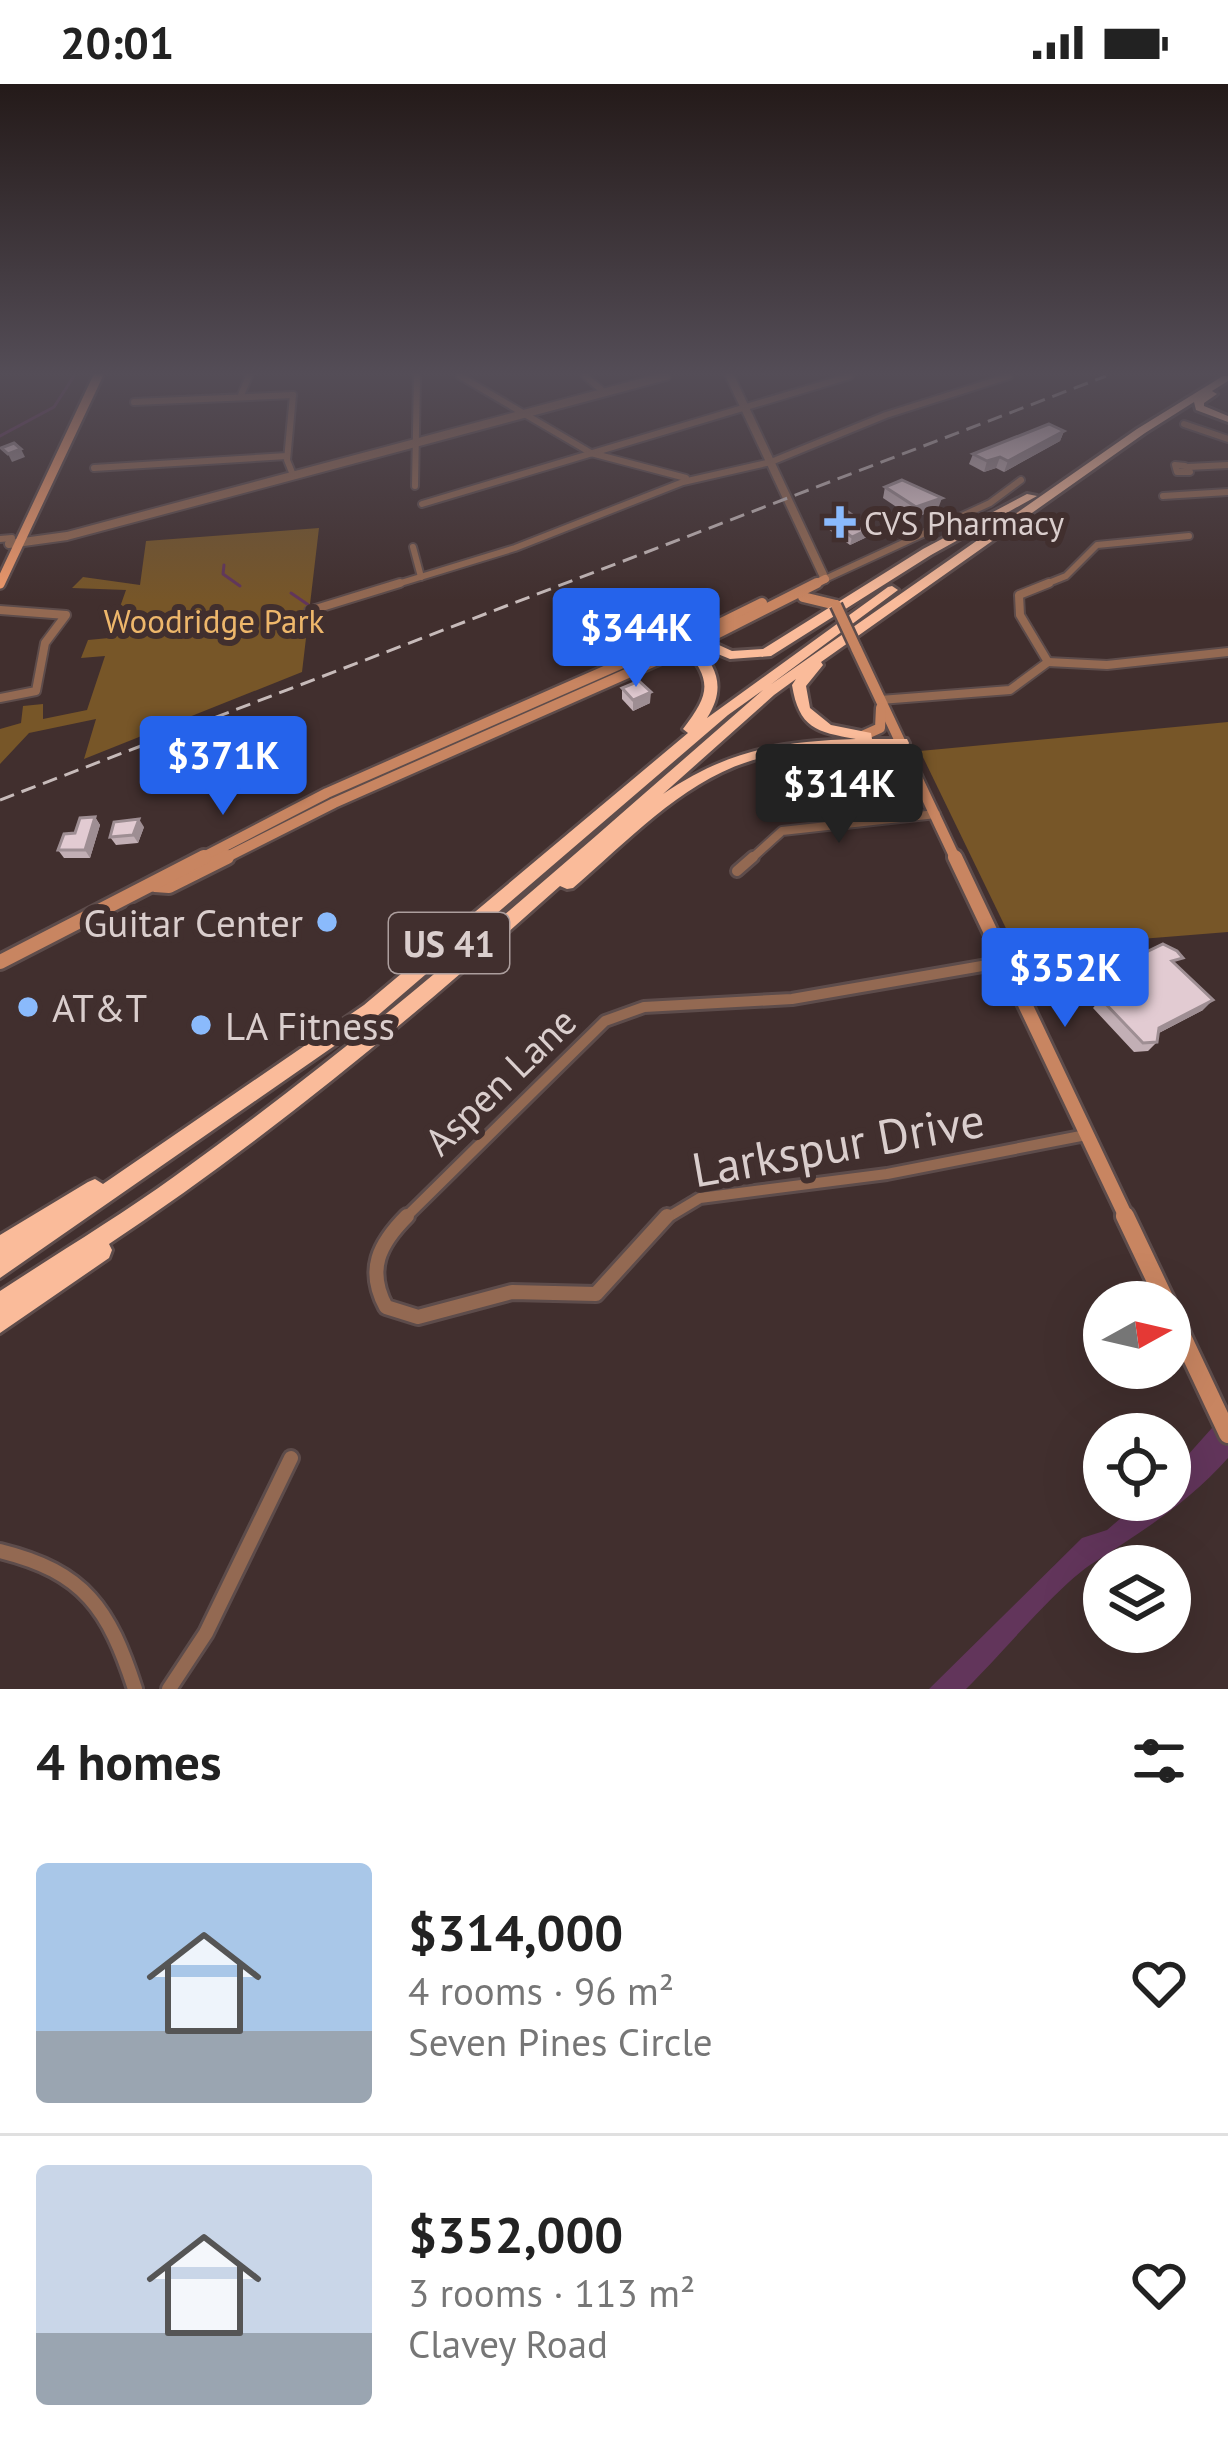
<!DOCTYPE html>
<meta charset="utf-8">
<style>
:root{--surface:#fff;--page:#f6f6f6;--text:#222;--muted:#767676;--line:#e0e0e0;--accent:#2563eb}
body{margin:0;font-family:"PT Sans",sans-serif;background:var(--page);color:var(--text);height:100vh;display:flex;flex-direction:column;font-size:45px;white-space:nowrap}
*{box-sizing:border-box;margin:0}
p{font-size:39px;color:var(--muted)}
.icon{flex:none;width:66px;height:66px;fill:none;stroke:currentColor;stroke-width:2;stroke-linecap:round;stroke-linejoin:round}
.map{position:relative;height:1605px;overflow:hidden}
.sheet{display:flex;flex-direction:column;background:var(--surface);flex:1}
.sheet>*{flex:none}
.needle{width:78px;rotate:82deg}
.buttons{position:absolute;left:1083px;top:1197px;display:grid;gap:24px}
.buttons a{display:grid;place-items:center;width:108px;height:108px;border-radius:50%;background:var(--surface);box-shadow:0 12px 48px #0002;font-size:60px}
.price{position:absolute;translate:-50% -102px;padding:0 27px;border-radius:12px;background:var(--accent);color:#fff;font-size:39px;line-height:78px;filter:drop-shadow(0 3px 6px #0008)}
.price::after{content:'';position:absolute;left:50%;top:72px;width:36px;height:27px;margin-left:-18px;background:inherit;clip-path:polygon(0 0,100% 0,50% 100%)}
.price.selected{background:#222;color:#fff}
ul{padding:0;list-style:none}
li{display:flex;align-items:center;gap:36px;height:300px;padding:0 36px}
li+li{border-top:3px solid var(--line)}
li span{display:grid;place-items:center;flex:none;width:336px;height:240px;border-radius:12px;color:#555}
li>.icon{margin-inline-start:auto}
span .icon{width:144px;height:144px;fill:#fffc;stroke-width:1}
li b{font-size:51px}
h2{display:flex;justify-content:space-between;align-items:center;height:144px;padding:0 36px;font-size:51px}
.status{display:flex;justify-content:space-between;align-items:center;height:84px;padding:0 60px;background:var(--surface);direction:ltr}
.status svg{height:33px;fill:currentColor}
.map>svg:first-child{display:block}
</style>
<div class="status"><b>20:01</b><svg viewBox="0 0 49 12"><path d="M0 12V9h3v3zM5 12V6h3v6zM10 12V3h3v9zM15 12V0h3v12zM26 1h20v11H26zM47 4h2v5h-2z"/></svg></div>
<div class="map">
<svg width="1228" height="1605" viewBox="0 0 1228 1605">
<rect width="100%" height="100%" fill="#412f2e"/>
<!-- green -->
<g fill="#775628">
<polygon points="319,444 302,588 84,675 96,635 29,649 0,680 0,645 21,639 23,622 43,620 43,635 87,626 105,572 81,574 88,556 109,554 126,506 72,504 83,493 140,501 146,457"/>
<polygon points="1228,638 1228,848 1016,865 920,667"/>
</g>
<!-- water -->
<path fill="#62355b" d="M1228,1326V1374C1187,1420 1141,1448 1090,1481C1055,1505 1000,1572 966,1605H929L1082,1454L1107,1446L1142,1416H1170V1391Z"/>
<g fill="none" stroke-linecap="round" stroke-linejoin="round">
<!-- stream -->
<g stroke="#62355b" stroke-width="3">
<polyline points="0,352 54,323 74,292"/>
<polyline points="224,481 223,490 240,502"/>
<polyline points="291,509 310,522"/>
</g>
<!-- minor-far3 casing -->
<g stroke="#5d4c4b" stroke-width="10">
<g id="minor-far3">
<polyline points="460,292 591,369 686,394"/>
<polyline points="585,292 604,308"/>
<polyline points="241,311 249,292"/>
<polyline points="293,311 287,376 293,391"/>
<polyline points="134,318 293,311"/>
<polyline points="1184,340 1228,355"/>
<polygon points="1175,381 1185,382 1190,388 1177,388"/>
<polyline points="1188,383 1228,381"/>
<polyline points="94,384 287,372"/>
<polyline points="415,402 417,292"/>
<polyline points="1163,412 1228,408"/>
<polyline points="422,420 850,292"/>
<polyline points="0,455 12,454"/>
<polyline points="413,463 421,493"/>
<polyline points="825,495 990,419 1021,396"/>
<polyline points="391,502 515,464 683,398 771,378 886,331 1009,292"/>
<polyline points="1041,502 1066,492 1097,461 1189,452"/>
</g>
</g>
<!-- minor-far2 casing -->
<g stroke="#5d4c4b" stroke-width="12">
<g id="minor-far2">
<polyline points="0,526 66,531 45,559 36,607 0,614"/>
<polyline points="309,527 400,499"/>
<polyline points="1048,578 1107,581 1228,568"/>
<polyline points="880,616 1010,606 1048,578 1020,531 1019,511 1049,499"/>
<polyline points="750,776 782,747 936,730"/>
</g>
</g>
<!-- minor-far1 casing -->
<g stroke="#5d4c4b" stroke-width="16">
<g id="minor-far1">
<polyline points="737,787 753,773"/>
<polyline points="404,1135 605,937 644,923 792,915 1005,878"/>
<polyline points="665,1135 700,1114 887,1090 1086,1051"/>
</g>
</g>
<!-- minor casing -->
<g stroke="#5d4c4b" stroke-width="20">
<g id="minor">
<path d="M407,1132C379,1160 366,1186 386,1223L418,1233L512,1208L596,1210L667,1132"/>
<path d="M0,1467C85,1488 109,1525 135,1605"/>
<polyline points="169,1605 206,1549 291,1374"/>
</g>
</g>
<!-- tertiary casing -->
<g stroke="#5d4c4b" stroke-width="12">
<g id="tertiary">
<polyline points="730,292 825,495"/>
<polyline points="9,460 67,452 666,292"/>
</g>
</g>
<!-- secondary-far3 casing -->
<g stroke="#5d4c4b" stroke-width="12">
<polyline id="secondary-far3" points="811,502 825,495"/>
</g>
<!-- secondary-far2 casing -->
<g stroke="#5d4c4b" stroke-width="15">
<g id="secondary-far2">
<polyline points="803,513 836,521"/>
<polyline points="695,552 762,519"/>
<polyline points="856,564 956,776"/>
<polyline points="860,653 880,644 881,624"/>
<polyline points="198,776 327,709 666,560 714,551 817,499"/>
<polyline points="221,776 334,719 678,567 684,559"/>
</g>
</g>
<!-- secondary-far1 casing -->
<g stroke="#5d4c4b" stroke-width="20">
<g id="secondary-far1">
<polyline points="955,773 1127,1135"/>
<polyline points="155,801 169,802 227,773"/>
<polyline points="0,878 204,773"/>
</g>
</g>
<!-- secondary casing -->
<g stroke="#5d4c4b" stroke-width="24">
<g id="secondary">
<polyline points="1125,1132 1166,1218"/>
<polyline points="1170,1227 1228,1350"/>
</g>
</g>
<!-- primary casing -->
<g stroke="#5d4c4b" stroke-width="14">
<polyline id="primary" points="0,500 98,292"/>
</g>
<!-- motorway casing -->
<g stroke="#5d4c4b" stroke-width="6">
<path id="motorway" d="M1223,292H1228V297L1212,307L1217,310L1204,319V322L1228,332V338L1196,326L1194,318L1145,349L821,578L823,581L806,602L810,624L831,641L871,649L872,655H907L909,659L907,663C864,670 819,664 775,671C693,685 634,752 573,804L567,805L560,802C417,930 269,1054 109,1160L112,1166L109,1174L0,1249V1207C58,1169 118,1133 175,1092C382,944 571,773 763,606L728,631L376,933L0,1194V1151L88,1098L95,1095L103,1100L364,921L688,649L683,645C710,610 713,597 683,562L690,558L685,554L687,551H697L732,567L763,565L923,465L1027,410L1037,412L931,471L771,572L730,575L696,561C719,584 725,606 707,634L888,503L892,502L898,506L770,601L1137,345ZM796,595L792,601C799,644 816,648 856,655C780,657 726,667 663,710L774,611Z"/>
</g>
<!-- minor-far3 -->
<use href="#minor-far3" stroke="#936952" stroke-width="6"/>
<!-- minor-far2 -->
<use href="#minor-far2" stroke="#936952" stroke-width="8"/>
<!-- minor-far1 -->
<use href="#minor-far1" stroke="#936952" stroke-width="10"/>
<!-- minor -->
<use href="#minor" stroke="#936952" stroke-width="14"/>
<!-- tertiary -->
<use href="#tertiary" stroke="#936952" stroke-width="8"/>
<!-- secondary-far3 -->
<use href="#secondary-far3" stroke="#c88561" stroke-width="8"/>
<!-- secondary-far2 -->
<use href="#secondary-far2" stroke="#c88561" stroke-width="10"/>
<!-- secondary-far1 -->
<use href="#secondary-far1" stroke="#c88561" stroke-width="14"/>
<!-- secondary -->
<use href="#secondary" stroke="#c88561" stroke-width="18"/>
<!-- primary -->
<use href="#primary" stroke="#f19a6b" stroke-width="9"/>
<!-- motorway -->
<use href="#motorway" fill="#fabb9a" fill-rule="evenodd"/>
<!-- rail -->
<polyline stroke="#c7bbba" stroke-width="3" stroke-dasharray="15 8" stroke-linecap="butt" points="0,716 1106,292"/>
<!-- secondary-bridge casing -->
<g stroke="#5d4c4b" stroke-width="15" stroke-linecap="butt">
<polyline id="secondary-bridge" points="836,521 856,564"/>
</g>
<!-- secondary-bridge -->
<use href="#secondary-bridge" stroke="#c88561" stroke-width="10"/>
</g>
<!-- wall -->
<g fill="#c2afb5">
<polygon points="1064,347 1060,357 1004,388 996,384 984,388 969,380 973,370"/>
<polygon points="885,403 938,425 913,434 883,414"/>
<polygon points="826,434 871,444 869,452 850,461 824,442"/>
<polygon points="622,604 650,619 633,627 622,615"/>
<polygon points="95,733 100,741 90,774 64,774 58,766 75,749"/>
<polygon points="144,743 138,759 116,761 110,753"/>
<polygon points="1081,880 1109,886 1176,881 1203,926 1159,949 1157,958 1148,967 1134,968 1093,924 1099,917 1074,890"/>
</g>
<!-- shaded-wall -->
<g fill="#9e8e93">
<polygon points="1064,347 1060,357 1004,388 1008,377"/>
<polygon points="21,365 25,373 12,378 8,370"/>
<polygon points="1000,373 996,384 984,388 987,377"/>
<polygon points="942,414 938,425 913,434 916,423"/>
<polygon points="871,444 869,452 850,461 852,453"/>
<polygon points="651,608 650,619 633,627 633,616"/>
<polygon points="95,733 100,741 90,774 85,766"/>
<polygon points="139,735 144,743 138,759 133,751"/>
<polygon points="1213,916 1203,926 1151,953 1159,944"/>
</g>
<!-- building -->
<g fill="#e2cbd2" stroke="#9e8e93" stroke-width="3">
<polygon points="1049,340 1064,347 1008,377 1000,373 987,377 973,370"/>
<polygon points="14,359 21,365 8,370 1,364"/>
<polygon points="902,396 942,414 916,423 885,403"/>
<polygon points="845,426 871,444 852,453 826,434"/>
<polygon points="639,597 651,608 633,616 622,604"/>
<polygon points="95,733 85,766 58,766 64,750 75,749 80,734"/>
<polygon points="139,735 133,751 110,753 114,738"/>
<polygon points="1163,860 1177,867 1183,874 1172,877 1213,916 1159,944 1157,958 1143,959 1101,915 1110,911 1081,880 1101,878 1109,886"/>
</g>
<!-- sky -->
<linearGradient id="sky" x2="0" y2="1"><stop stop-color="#241a19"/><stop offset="0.56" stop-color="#544d57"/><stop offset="1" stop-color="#544d57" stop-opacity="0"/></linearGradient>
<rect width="1228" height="517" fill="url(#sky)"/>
<!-- markers -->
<g fill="#8abafc" stroke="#412f2e" stroke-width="4.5">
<path d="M834 420h12v12h12v12h-12v12h-12v-12h-12v-12h12z"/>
<circle cx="327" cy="838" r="12"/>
<circle cx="28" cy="923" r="12"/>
<circle cx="201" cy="941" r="12"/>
</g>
<g text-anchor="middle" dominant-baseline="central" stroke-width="12" stroke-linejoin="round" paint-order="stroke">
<!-- far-poi labels -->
<g font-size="33" fill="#dacecd" stroke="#412f2e" text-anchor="start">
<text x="864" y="438">CVS Pharmacy</text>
</g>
<!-- far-park labels -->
<g font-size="33" fill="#eeb76b" stroke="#412f2e">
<text x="214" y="536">Woodridge Park</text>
</g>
<!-- shield labels -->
<rect fill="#412f2e" stroke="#ac9e9d" stroke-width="3" x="389" y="829" width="120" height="60" rx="9"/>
<g font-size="36" font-weight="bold" fill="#dacecd">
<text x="449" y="859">US 41</text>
</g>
<!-- poi labels -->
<g font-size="39" fill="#dacecd" stroke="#412f2e" text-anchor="start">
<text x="303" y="838" text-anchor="end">Guitar Center</text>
<text x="52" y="923">AT&amp;T</text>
<text x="225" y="941">LA Fitness</text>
</g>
<!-- street labels -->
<g font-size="39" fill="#dacecd" stroke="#412f2e">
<text transform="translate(500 997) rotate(-44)">Aspen Lane</text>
</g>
<!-- near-street labels -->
<g font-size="48" fill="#dacecd" stroke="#412f2e">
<text transform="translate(838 1060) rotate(-10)">Larkspur Drive</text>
</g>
</g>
</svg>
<div class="buttons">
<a><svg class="needle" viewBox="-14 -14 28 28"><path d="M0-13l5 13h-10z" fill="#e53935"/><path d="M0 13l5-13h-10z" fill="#767676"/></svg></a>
<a><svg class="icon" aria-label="locate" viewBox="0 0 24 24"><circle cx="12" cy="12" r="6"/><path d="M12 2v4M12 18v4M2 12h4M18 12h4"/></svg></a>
<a><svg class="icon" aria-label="layers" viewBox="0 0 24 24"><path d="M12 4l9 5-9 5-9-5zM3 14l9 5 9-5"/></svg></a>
</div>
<b class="price" style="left:636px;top:606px">$344K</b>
<b class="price" style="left:223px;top:734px">$371K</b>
<b class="price selected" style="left:839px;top:762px">$314K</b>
<b class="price" style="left:1065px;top:946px">$352K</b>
</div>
<section class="sheet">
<h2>4 homes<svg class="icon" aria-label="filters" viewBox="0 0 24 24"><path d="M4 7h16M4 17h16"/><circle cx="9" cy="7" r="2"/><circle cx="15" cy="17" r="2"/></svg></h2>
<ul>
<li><span style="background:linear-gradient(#a9c7e8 70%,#9aa5b1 0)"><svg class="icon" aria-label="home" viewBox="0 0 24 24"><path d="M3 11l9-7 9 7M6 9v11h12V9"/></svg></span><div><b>$314,000</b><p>4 rooms · 96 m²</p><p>Seven Pines Circle</p></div><svg class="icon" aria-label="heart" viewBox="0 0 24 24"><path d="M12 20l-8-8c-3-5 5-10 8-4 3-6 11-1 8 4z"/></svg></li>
<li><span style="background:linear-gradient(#c9d6e8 70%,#9aa5b1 0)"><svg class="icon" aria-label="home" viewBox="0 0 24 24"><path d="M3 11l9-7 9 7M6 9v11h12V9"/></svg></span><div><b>$352,000</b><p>3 rooms · 113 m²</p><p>Clavey Road</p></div><svg class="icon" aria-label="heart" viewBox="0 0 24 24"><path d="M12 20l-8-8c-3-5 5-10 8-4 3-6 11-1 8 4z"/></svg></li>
</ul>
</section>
